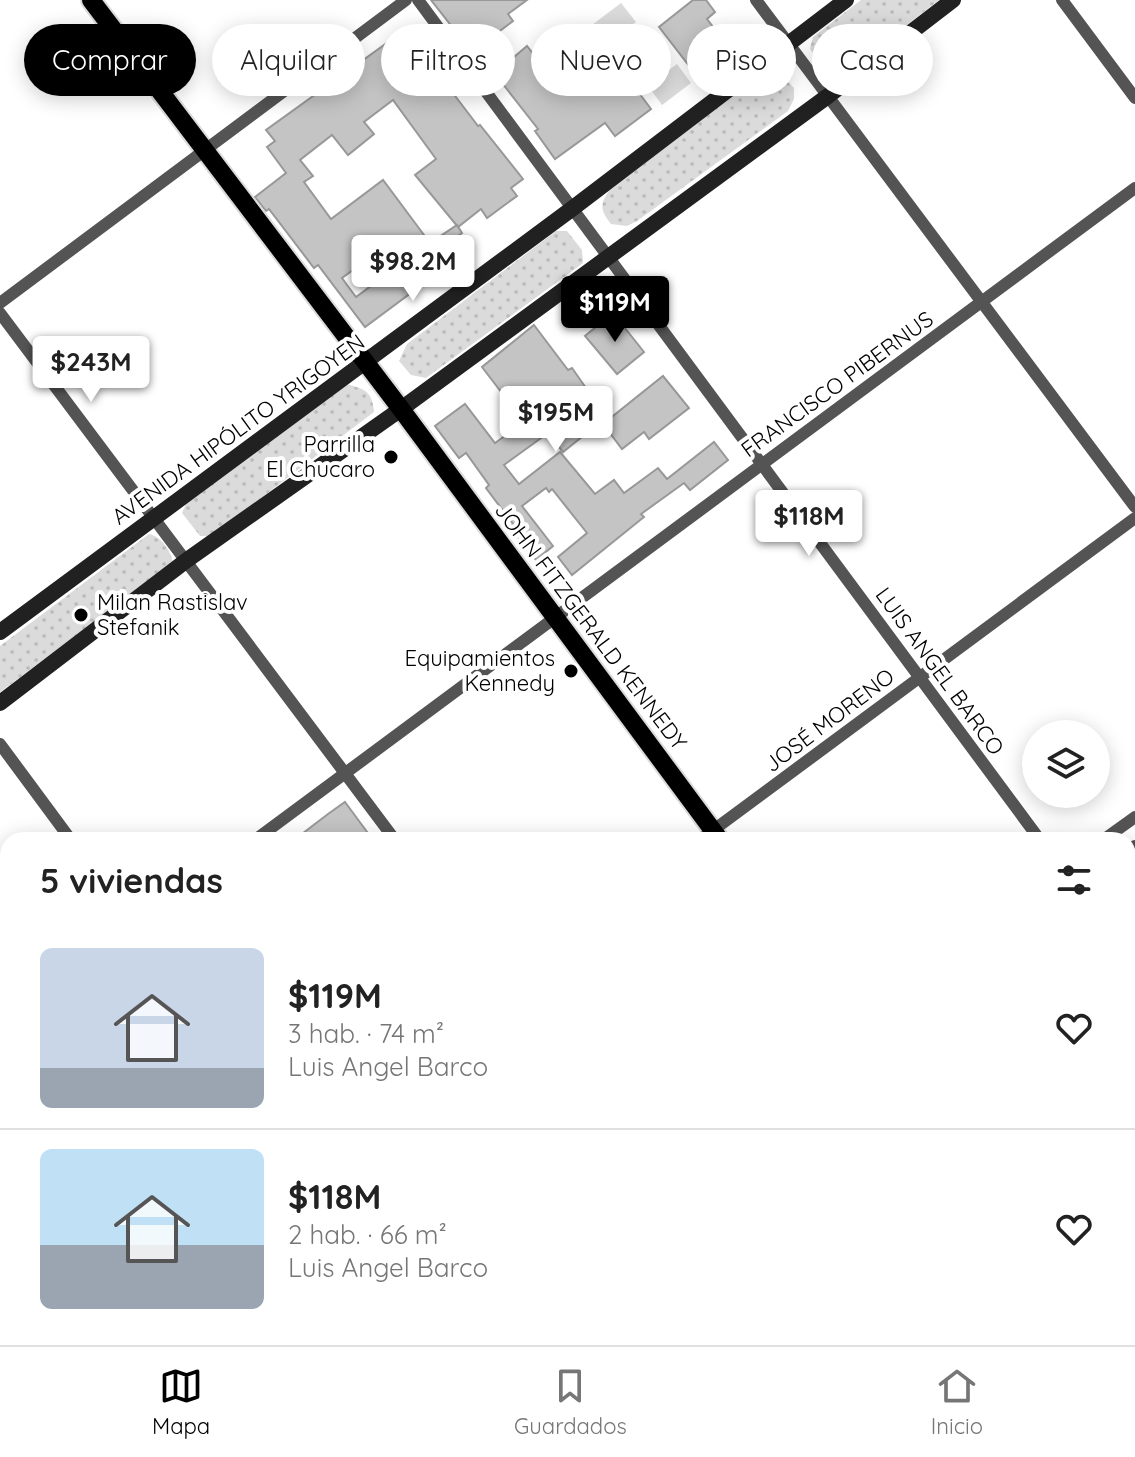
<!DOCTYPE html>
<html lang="es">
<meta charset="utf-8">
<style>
:root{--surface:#fff;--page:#f2f2f2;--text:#222;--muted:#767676;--line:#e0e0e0;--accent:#000}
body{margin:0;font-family:Quicksand,sans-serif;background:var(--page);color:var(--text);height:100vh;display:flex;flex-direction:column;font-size:30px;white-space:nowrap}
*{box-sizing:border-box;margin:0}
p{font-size:26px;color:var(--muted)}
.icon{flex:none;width:44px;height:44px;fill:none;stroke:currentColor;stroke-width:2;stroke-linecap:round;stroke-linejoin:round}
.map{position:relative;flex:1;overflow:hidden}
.sheet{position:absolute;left:0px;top:832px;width:1136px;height:514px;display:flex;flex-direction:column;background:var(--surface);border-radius:24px 24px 0 0;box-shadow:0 4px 20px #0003}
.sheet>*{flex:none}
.hud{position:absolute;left:24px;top:24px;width:1088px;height:72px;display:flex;gap:16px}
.controls{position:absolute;left:1022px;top:720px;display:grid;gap:16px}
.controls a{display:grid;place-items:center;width:88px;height:88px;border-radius:50%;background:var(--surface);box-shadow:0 4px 20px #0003;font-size:40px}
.price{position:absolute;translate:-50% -68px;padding:0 18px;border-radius:8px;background:#fff;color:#222;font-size:26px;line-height:52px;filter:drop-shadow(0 2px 4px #0008)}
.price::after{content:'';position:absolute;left:50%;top:48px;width:24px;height:18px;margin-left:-12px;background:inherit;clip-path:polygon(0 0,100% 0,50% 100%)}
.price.current{background:var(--accent);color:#fff}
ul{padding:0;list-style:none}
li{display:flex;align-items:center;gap:24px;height:200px;padding:0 40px}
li+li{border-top:2px solid var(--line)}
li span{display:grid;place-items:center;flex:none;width:224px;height:160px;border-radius:12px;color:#555}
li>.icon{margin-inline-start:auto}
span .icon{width:96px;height:96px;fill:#fffc;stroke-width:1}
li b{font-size:34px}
h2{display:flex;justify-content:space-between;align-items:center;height:96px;padding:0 40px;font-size:34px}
.pill{padding:0 28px;border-radius:36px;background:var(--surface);box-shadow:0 4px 20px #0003;font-size:28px;line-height:72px}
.pill.current{background:var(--accent);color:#fff}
.tab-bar{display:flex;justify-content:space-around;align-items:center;height:112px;border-top:2px solid var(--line);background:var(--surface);font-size:22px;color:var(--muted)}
.tab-bar a{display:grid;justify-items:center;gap:4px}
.tab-bar .current{color:var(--accent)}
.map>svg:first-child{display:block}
</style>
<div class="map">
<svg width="1135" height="1345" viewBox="0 0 1135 1345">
<defs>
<pattern id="forest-crowns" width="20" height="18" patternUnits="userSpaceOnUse" patternTransform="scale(2)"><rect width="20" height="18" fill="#dbdbdb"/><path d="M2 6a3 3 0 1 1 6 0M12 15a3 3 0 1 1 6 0" fill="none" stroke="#bababa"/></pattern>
<pattern id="park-dots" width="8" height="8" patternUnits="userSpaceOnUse" patternTransform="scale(2)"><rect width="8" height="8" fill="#dbdbdb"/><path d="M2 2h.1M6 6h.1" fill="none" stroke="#bababa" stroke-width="1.8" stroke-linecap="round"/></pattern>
</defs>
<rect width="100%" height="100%" fill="#fff"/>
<!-- forest -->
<polygon fill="url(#forest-crowns)" points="661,1338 1041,1338 1047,1345 667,1345"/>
<!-- park -->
<g fill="url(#park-dots)">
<polygon points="861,0 939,0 845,72 825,69 810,49 813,37"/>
<path d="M763,72L779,73L794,88V99L788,111L637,221L627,226L611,224C601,211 599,205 609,191Z"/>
<polygon points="556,231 567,231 582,250 583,263 426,378 411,375 399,361 407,344"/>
<path d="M346,384C365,389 372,391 374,412L211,536H200L182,513L186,504Z"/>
<path d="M149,534C162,537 171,551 173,564L0,692V646Z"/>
</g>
<!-- pitch -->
<g fill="#dbdbdb">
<polygon points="621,3 636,22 607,44 592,25"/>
<polygon points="645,28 660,47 631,69 616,50"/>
<polygon points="677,64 691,83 662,105 648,86"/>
</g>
<!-- building -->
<g fill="#c4c4c4" stroke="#989898" stroke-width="2" fill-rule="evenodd">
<polygon points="431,0 527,0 508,14 513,21 496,34 514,57 527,46 541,64 591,29 651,109 615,136 605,123 555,159 535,131 538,129 506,88 493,72 490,75"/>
<polygon points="693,0 706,0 715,12 707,19 731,50 697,76 659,27"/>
<path d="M405,30L478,126L480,125L523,179L511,188L517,196L487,218L481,209L458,227L415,175L436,159L393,100L364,122L374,134L348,155L332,135L300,160L313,176L304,182L331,219L383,180L430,243L457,225L462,233L449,243L459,259L450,265L440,250L416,268L427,281L365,327L318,265L314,268L269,209L266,211L255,197L286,173L267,147L275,141L266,130ZM378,252L392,270L356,297L342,278Z"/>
<polygon points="613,313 644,352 617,374 585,336"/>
<polygon points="534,325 568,370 572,368 593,398 568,416 583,436 563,452 548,433 504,465 519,484 560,452 595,494 614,480 624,493 658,468 667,479 714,442 728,460 690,490 684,483 641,514 644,517 572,575 558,557 587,533 552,489 549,492 546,488 522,506 553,546 536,560 510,527 513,524 486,488 489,485 466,453 459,458 435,426 465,404 495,443 524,422 482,367"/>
<polygon points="663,376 689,408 649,439 644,432 622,449 603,424"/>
<polygon points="345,802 373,840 294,840 328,814"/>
</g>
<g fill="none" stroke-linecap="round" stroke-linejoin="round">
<!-- primary casing -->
<g stroke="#dbdbdb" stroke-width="22">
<g id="primary">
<polyline points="91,0 401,409 720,840"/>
<polyline points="1094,1338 1100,1345"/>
</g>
</g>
<!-- minor -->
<g stroke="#545454" stroke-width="12">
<polyline points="418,0 1040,840"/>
<polyline points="756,0 1135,507"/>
<polyline points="1062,0 1135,98"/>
<polyline points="0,303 406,0"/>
<polyline points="0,313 395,840"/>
<polyline points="0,744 71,840"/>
<polyline points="255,840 1135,188"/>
<polyline points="700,840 1135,518"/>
<polyline points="1103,840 1135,817"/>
<polyline points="1128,851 1135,846"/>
<polyline points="1134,962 1135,964"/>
<polyline points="0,1029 8,1023"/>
<polyline points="0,1169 8,1180"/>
<polyline points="125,1338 131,1345"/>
<polyline points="443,1338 448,1345"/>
<polyline points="17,1345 27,1338"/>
<polyline points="422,1345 431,1338"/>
<polyline points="464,1345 473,1338"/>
</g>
<!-- tertiary -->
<g stroke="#545454" stroke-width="14">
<polyline points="1128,1334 1135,1329"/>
<polyline points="1112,1345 1122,1338"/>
</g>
<!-- secondary -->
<g stroke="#212121" stroke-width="16">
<polyline points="0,632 573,208 846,0"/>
<polyline points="0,703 187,560 401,409 828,96 953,0"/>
</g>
<!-- primary -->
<use href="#primary" stroke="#000" stroke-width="18"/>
</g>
<!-- markers -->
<g fill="#000" stroke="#fff" stroke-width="3">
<circle cx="391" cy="457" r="8"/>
<circle cx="81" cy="615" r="8"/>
<circle cx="571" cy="671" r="8"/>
</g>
<g text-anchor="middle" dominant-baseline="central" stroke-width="8" stroke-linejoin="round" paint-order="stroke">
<!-- street labels -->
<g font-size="22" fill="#000" stroke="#fff">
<text transform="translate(837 384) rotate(-36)">FRANCISCO PIBERNUS</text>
<text transform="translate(238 429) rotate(-36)">AVENIDA HIPÓLITO YRIGOYEN</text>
<text transform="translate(591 626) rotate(53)">JOHN FITZGERALD KENNEDY</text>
<text transform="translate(940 671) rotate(54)">LUIS ANGEL BARCO</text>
<text transform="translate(829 720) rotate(-37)">JOSÉ MORENO</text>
</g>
<!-- poi labels -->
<g font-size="22" fill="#000" stroke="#fff" text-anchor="end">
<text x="375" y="444">Parrilla<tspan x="375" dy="25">El Chucaro</tspan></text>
<text x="97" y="602" text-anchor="start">Milan Rastislav<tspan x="97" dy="25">Stefanik</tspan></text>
<text x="555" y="658">Equipamientos<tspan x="555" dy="25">Kennedy</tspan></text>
</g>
</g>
</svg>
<div class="controls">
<a><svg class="icon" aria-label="layers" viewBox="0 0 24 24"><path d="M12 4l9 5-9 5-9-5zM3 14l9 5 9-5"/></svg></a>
</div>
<b class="price" style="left:413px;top:303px">$98.2M</b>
<b class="price current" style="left:615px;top:344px">$119M</b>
<b class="price" style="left:91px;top:404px">$243M</b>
<b class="price" style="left:556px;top:454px">$195M</b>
<b class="price" style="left:809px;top:558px">$118M</b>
<div class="hud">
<a class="pill current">Comprar</a>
<a class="pill">Alquilar</a>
<a class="pill">Filtros</a>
<a class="pill">Nuevo</a>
<a class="pill">Piso</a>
<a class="pill">Casa</a>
</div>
<section class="sheet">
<h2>5 viviendas<svg class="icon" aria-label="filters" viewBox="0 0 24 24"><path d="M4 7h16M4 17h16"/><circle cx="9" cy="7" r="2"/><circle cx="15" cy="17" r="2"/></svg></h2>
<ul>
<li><span style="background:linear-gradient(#c9d6e8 75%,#9aa5b1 0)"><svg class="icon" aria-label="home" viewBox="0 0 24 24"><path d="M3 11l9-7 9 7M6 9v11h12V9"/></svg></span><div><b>$119M</b><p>3 hab. · 74 m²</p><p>Luis Angel Barco</p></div><svg class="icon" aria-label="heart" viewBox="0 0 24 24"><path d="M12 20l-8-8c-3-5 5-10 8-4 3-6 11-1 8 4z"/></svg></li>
<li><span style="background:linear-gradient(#bfe0f5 60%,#9aa5b1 0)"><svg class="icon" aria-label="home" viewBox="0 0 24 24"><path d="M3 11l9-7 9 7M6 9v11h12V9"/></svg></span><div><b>$118M</b><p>2 hab. · 66 m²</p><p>Luis Angel Barco</p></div><svg class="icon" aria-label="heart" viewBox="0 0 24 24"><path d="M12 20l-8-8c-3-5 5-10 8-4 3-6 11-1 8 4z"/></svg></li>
</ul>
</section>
</div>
<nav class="tab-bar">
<a class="current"><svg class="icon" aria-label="map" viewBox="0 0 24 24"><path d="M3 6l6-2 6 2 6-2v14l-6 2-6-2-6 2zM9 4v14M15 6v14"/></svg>Mapa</a>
<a><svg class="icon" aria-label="saved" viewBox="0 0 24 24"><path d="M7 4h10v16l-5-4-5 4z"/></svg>Guardados</a>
<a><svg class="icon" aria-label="home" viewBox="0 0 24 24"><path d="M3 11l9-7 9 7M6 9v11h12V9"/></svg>Inicio</a>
</nav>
